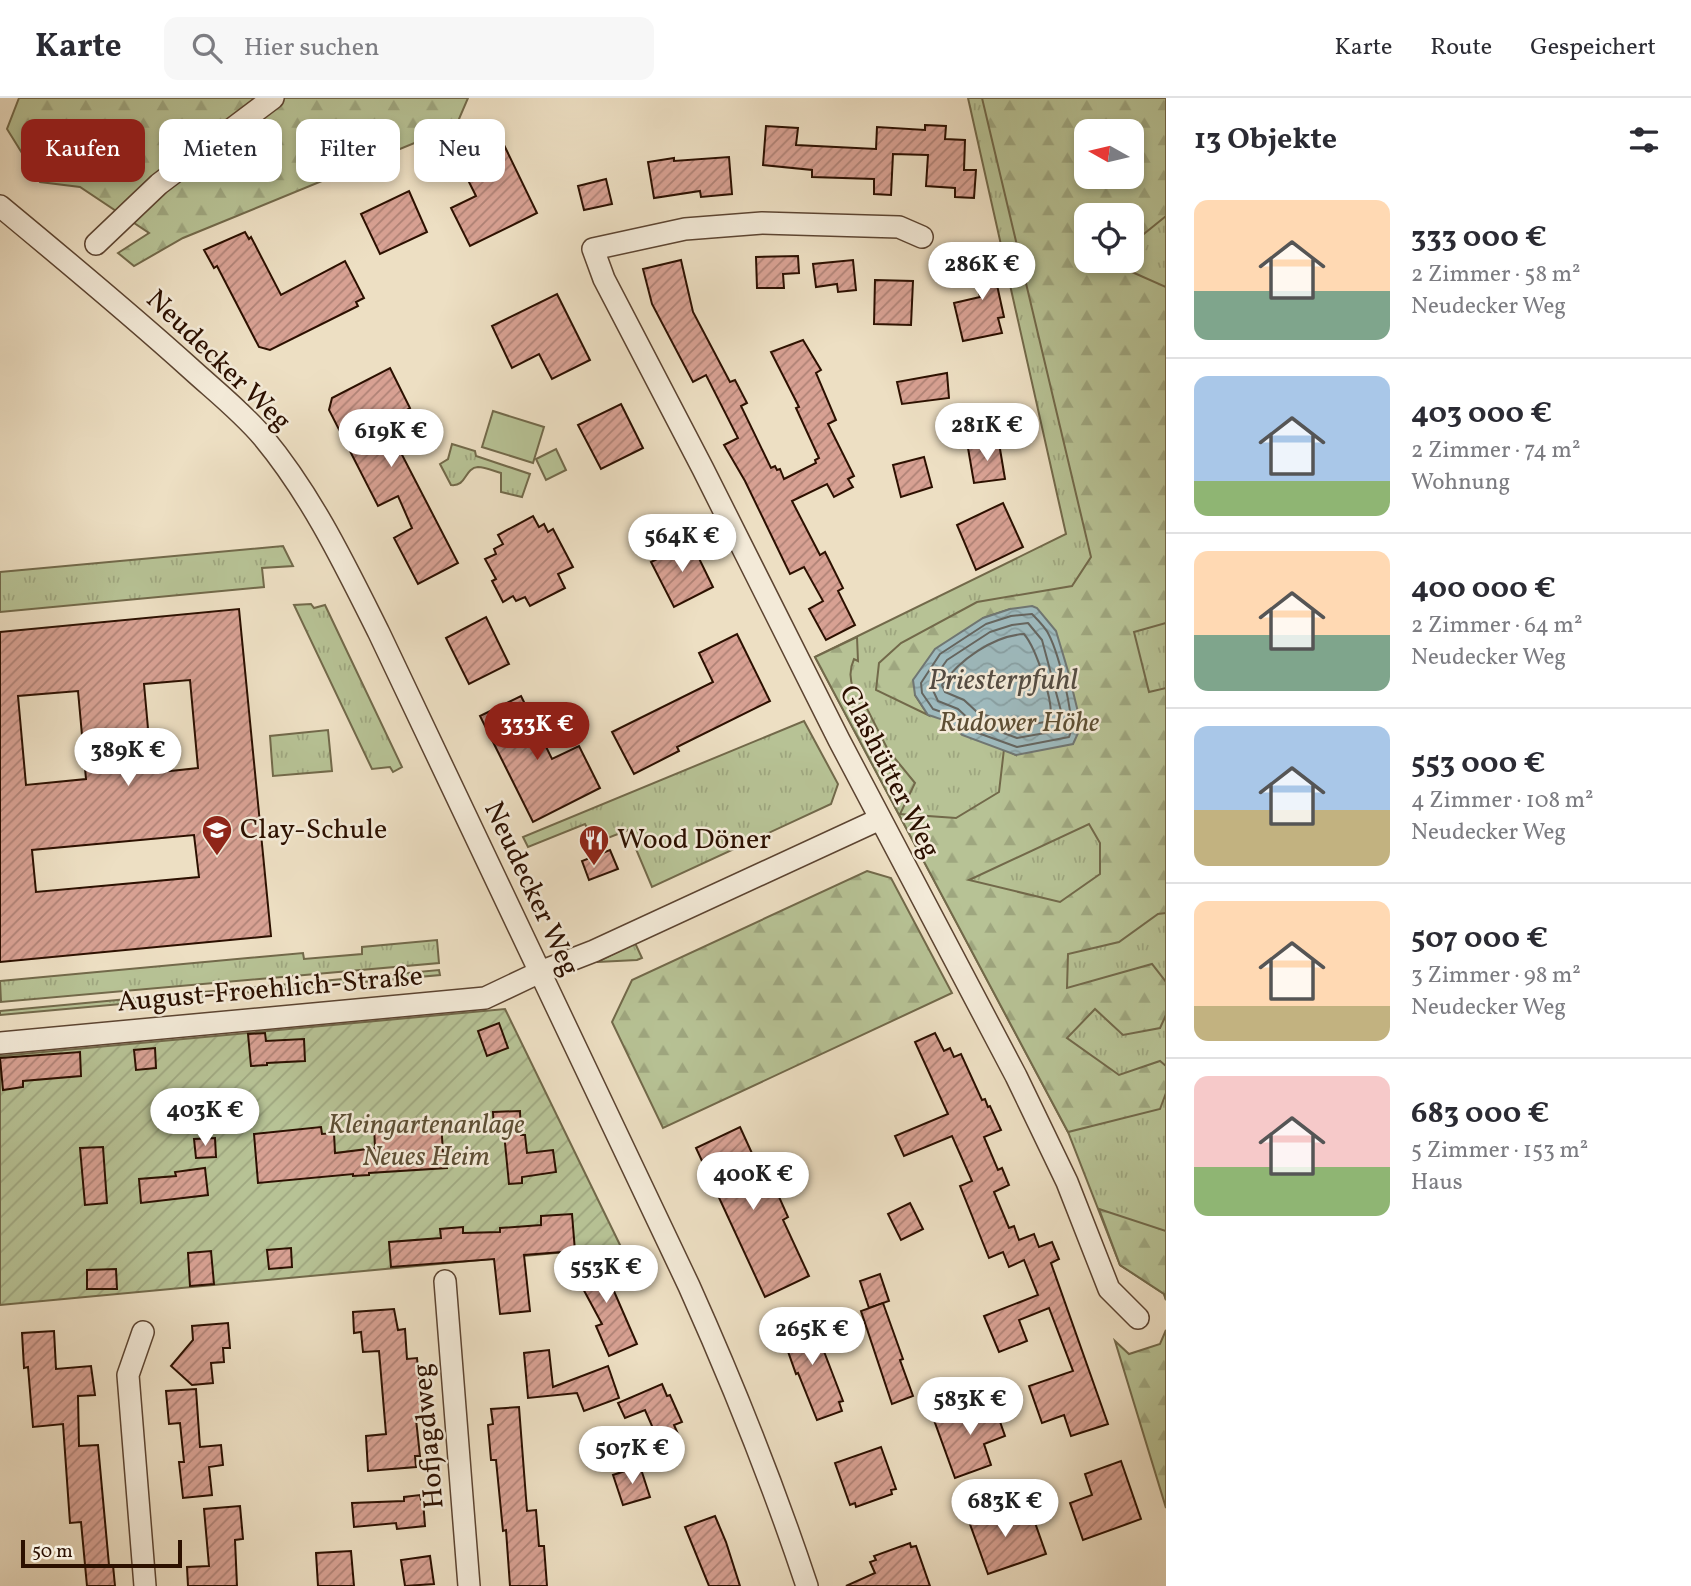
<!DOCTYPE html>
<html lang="de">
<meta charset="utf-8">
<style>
:root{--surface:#fff;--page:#f7f7f7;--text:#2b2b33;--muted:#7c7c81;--line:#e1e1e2;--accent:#8f2418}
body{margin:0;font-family:Vollkorn,serif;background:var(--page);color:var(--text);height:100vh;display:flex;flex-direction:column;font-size:26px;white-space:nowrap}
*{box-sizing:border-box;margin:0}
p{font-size:23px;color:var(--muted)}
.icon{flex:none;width:38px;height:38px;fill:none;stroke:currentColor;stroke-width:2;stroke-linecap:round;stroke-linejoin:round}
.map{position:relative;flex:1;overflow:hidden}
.details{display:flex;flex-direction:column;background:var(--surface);width:525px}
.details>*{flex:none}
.hud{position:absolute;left:21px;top:21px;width:665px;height:63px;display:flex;gap:14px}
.needle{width:46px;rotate:278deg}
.controls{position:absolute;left:1074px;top:21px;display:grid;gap:14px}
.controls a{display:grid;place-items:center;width:70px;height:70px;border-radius:14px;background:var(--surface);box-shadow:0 4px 10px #0003;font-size:35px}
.scale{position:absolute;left:21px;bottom:18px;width:161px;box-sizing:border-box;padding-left:7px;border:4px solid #2c1000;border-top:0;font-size:19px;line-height:24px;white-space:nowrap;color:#2c1000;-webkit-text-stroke:5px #f3ead8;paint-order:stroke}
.price{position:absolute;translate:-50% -60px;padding:0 16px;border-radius:24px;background:#fff;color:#222;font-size:23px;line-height:46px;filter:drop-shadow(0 2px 4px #0008)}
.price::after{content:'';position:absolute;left:50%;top:42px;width:21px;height:16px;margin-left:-10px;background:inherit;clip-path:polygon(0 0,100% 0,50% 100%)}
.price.active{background:var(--accent);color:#fff}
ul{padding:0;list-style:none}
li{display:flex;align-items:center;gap:21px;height:175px;padding:0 28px}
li+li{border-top:2px solid var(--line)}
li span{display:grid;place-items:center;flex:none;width:196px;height:140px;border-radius:14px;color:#555}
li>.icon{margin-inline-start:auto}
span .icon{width:84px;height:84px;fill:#fffc;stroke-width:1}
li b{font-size:30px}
h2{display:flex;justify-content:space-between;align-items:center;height:84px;padding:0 28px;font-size:30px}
.chip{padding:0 24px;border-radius:14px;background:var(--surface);box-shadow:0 4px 10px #0003;font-size:24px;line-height:63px}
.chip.active{background:var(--accent);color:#fff}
header{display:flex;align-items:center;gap:42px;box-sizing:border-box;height:98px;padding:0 35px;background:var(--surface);border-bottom:2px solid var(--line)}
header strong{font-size:33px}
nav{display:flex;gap:38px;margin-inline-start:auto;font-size:24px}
.search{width:490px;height:63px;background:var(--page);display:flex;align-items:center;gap:18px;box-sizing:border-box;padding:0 24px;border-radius:14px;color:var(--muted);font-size:26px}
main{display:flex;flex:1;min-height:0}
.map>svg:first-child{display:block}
</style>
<header>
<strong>Karte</strong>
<div class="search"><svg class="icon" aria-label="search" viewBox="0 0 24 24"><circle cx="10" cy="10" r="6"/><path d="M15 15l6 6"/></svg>Hier suchen</div>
<nav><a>Karte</a><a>Route</a><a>Gespeichert</a></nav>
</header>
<main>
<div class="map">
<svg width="1166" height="1488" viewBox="0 0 1166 1488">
<defs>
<pattern id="grass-tufts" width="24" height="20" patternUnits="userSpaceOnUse" patternTransform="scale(1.75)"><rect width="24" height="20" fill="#b7c295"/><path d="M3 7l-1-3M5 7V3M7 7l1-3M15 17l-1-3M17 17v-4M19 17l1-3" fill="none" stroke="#9ea67f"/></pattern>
<pattern id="forest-firs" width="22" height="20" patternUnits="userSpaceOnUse" patternTransform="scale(1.75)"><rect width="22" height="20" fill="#b7c295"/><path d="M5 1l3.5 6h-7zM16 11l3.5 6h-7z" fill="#9ea67f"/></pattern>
<pattern id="garden-furrows" width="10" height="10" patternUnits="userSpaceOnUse" patternTransform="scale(1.75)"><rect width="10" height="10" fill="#b7c295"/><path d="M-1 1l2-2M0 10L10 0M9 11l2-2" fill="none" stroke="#9ea67f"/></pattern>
<pattern id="water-waves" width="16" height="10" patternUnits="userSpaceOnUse" patternTransform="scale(1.75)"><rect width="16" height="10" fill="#9ebabe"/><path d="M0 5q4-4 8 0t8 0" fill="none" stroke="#889fa2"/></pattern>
<pattern id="building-hatch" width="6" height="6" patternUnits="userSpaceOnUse" patternTransform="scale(1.75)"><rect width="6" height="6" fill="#d8a193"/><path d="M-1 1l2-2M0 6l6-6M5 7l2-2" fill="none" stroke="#af8276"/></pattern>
</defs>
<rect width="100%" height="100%" fill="#eddfc3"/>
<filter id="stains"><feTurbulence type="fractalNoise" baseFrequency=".00286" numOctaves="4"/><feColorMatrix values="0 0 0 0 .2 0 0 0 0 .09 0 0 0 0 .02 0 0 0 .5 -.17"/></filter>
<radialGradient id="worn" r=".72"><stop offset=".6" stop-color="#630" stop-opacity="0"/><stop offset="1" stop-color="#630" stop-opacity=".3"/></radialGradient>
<!-- grass -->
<g fill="url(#grass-tufts)" stroke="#72694a" stroke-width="2" fill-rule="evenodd">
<path d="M968,0H1166V1202L1164,1196L1120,1167L1068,1034L815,559L1066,436ZM1087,33H1132V79H1087ZM1087,117H1132V163H1087Z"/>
<path d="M452,346L475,353L476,358L530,376L522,399L501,394V375C494,373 485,369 478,369C464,370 467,389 451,387L440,366L448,361Z"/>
<polygon points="283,448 293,468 262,470 264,489 0,514 0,474"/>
<polygon points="311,506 314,510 325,507 402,669 393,674 390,669 372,671 294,507"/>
<polygon points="804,623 838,686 831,706 652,789 628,732 595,745 585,726 528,749 523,739"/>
<polygon points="328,632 332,673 273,678 270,638"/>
<polygon points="437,842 439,865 1,904 0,883 303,855 304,861 362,856 362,849"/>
<polygon points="635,845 642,860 637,862 597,864"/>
<polygon points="439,872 440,877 0,917 0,913"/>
</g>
<!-- forest -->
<g fill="url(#forest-firs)" stroke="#72694a" stroke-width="2" fill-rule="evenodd">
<polygon points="19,0 468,0 456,28 183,140 134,168 118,155 149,135 80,89 40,84 7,31"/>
<path d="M982,0H1166V118L1134,144L1132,174L1166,189V525L1134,534L1149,594L1166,590V815L1158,816L1119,844L1068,856L1067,890L1152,866L1166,884V917L1160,930L1123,937L1095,911L1067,940L1119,977L1160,963L1166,968V995L1160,1011L1068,1034L815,559L857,539L858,563L854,561C849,572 849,581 854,592L857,591L888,652L915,685L900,716L956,720L999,694L1004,651L1016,657L1010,511L983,520L915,597L928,617L876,592L879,565L901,545L977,504L1072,488L1091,459ZM1087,33H1132V79H1087ZM1087,117H1132V163H1087ZM1089,726L1100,745V776L1060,804L969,782Z"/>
<polygon points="867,773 891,780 952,895 663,1030 612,924 632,882"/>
<polygon points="1099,1111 1166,1133 1166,1202 1164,1196 1120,1167"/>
<polygon points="1166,1232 1166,1410 1115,1243 1129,1256 1160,1246"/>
</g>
<!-- garden -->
<polygon fill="url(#garden-furrows)" stroke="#72694a" stroke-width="2" points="505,911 621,1149 0,1207 0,958"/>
<!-- pitch -->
<g fill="#b7c295" stroke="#72694a" stroke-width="2">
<polygon points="493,313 544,329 533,365 482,349"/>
<polygon points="556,351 566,372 546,382 536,361"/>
</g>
<!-- water -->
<polygon fill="url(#water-waves)" stroke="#707672" stroke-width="2" points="1032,508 1037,510 1056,533 1068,573 1077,610 1079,633 1073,646 1016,657 962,637 950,624 928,617 915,597 913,582 935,551 983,520 1010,511"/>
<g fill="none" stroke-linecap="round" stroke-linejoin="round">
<!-- shore -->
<g stroke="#65655f" stroke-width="2">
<path d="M1032,516C1038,522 1046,530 1049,537C1058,555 1077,623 1069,639L1017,649L967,631L953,618L933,611L922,595L921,585L940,556L986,526L1011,518Z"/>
<polygon points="1028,525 1042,542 1061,613 1062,632 1017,640 971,623 958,611 938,603 930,586 947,562 990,534 1012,527"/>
<path d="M1024,536C1036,550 1055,606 1050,623L1018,629L977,614L964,602L945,594L942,587C959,562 993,538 1024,536Z"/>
</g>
</g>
<!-- building -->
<g fill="url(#building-hatch)" stroke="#2c1000" stroke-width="2" fill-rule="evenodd">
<polygon points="925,27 946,28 945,41 965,42 964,72 976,72 974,100 955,99 955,90 926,88 928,57 893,56 891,97 874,96 874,81 812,79 812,72 763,67 766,28 798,30 796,47 876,51 877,29 925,32"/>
<polygon points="504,47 537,115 470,148 451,110 476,98 461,68"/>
<polygon points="729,59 732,96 701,99 700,93 654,100 648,64 674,60 674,63"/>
<polygon points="606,81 612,106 584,112 578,88"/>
<polygon points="409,93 427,134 380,156 361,116"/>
<polygon points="245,134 249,141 251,139 281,197 345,163 364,200 356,204 358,208 270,252 259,249 217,168 214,170 204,152"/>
<polygon points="1000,157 1004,176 995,178 1004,219 998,220 1002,235 963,243 954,205 980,199 971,163"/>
<polygon points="798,158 799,175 783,176 784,190 757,190 756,159"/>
<polygon points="681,162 693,214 730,284 735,282 747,305 741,308 771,370 775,368 777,372 780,371 784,381 816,365 815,362 819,360 796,310 799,309 771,254 803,242 821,272 816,275 836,322 828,326 854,378 848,381 853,389 834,399 827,386 792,403 820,457 825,454 843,490 838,493 855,527 826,542 809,511 823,503 804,469 790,476 745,383 724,347 738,340 706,277 693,284 652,206 643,171"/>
<polygon points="853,162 856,192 838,194 837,186 816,189 813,166"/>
<polygon points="875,182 913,183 911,227 874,226"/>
<polygon points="557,196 590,262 552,281 539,256 512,270 492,228"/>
<polygon points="390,270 410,310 385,324 458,465 418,486 394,440 412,430 398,398 378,408 329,312 332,300"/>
<polygon points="947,275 949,300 902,306 897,284"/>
<polygon points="621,306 643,350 601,371 578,327"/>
<polygon points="999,345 1005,381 974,385 968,350"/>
<polygon points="924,359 932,389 901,399 893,367"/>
<polygon points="1003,405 1023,449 976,472 957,427"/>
<polygon points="533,418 539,429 544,426 548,434 553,431 573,469 558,476 565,490 530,508 525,499 516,503 513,498 503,504 492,483 496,481 485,461 496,456 494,451 503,446 498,437"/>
<polygon points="691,444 713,489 674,509 651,464"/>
<path d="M239,511L271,838L0,864V534ZM190,582L198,670L152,675L144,586ZM78,593L86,681L26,687L18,598ZM194,737L199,779L36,794L32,752Z"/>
<polygon points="486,519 509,566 469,586 446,540"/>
<polygon points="737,536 770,603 677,649 679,653 634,676 612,634 713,584 699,555"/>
<polygon points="521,598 552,661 579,648 600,690 533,724 480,618"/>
<polygon points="610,752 618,771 589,782 582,763"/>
<polygon points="499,925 508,950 487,958 478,933"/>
<polygon points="265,935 266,943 304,941 305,963 267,965 267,967 251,968 248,936"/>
<polygon points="935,935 944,953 950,950 954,959 961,956 982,1002 985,1001 988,1009 990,1008 1001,1032 984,1039 998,1072 1002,1070 1009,1087 994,1094 1009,1130 1014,1128 1019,1142 1034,1136 1039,1149 1052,1144 1059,1161 1051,1165 1108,1326 1071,1338 1064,1317 1042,1325 1029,1288 1073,1273 1049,1210 1019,1222 1027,1243 999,1254 984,1218 1038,1197 1024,1162 1009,1169 1003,1154 989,1160 960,1088 972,1083 952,1038 904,1058 895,1038 948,1016 915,944"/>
<polygon points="155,950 156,970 136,972 134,952"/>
<polygon points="80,954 81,978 23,983 23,989 3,992 0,960"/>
<polygon points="520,1013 521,1037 525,1037 527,1055 553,1052 556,1074 522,1079 522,1085 509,1086 504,1035 494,1036 493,1014"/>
<polygon points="441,1023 443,1055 446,1054 447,1070 369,1075 369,1077 353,1078 353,1076 258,1085 254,1036 321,1029 322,1036 334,1035 335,1055 375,1050 374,1026"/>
<polygon points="740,1029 766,1086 772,1083 788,1119 783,1122 809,1178 765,1199 696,1050"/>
<polygon points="215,1040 216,1059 196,1060 194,1041"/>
<polygon points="103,1049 107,1105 85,1107 80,1050"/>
<polygon points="205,1070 208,1097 141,1105 139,1081 176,1078 175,1074"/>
<polygon points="910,1105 923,1131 901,1142 888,1116"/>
<polygon points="572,1116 575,1153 524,1157 530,1213 500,1216 494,1161 391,1169 389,1144 441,1140 440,1131 463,1129 463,1135 500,1134 500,1130 541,1127 541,1118"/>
<polygon points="291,1150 292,1169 269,1171 267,1152"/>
<polygon points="211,1153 214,1186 190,1188 188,1155"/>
<polygon points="603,1158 620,1188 613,1191 637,1246 609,1258 596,1228 602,1226 574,1174"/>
<polygon points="116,1171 117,1191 87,1191 87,1172"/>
<polygon points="880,1176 889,1203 869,1210 860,1183"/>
<polygon points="883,1205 903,1261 900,1262 913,1298 892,1306 861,1213"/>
<polygon points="394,1211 398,1232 405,1231 407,1261 417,1260 423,1320 416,1321 420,1358 415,1358 416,1369 368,1373 366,1338 386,1336 379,1253 363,1254 361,1234 354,1235 353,1214"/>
<polygon points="810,1217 843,1303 839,1304 842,1313 817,1322 798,1275 796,1276 779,1228"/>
<polygon points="228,1225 230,1250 223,1250 224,1264 211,1265 213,1285 192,1287 171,1268 193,1242 192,1228"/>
<polygon points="54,1233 56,1271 91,1268 95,1297 78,1298 79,1348 98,1347 109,1467 113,1467 115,1488 87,1488 81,1424 70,1425 63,1326 33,1329 28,1269 24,1270 22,1235"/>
<polygon points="549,1252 553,1289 608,1268 619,1300 584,1313 577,1295 528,1300 524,1255"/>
<polygon points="662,1286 667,1298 670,1297 682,1324 674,1327 678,1336 659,1344 645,1312 625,1320 618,1305"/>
<polygon points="196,1291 200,1349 221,1347 223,1367 209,1369 212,1397 183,1400 179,1364 184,1364 180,1325 169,1326 166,1293"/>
<polygon points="992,1301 1005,1338 984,1346 991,1367 955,1380 934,1322"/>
<polygon points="519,1309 527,1413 536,1412 539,1448 544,1448 547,1488 510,1488 506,1432 503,1433 496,1362 491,1362 488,1327 493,1326 491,1311"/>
<polygon points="881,1349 896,1391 891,1392 892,1396 856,1409 855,1405 850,1407 835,1365"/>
<polygon points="1121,1363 1141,1421 1083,1442 1070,1405 1092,1397 1085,1376"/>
<polygon points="640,1368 650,1399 623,1407 613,1377"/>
<polygon points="420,1397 421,1402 423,1402 425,1428 397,1431 396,1425 354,1429 352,1405 404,1403 404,1399"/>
<polygon points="1004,1405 1011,1427 1033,1419 1046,1456 988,1476 967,1418"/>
<polygon points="240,1408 243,1441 235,1442 237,1488 188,1488 187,1469 209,1468 204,1411"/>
<polygon points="715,1418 726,1444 740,1488 709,1488 685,1429"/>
<polygon points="910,1445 911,1449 916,1448 930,1488 846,1488 875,1475 870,1464 876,1462 874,1458"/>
<polygon points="351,1453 354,1488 318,1488 316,1455"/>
<polygon points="430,1458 434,1486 405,1488 401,1462"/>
</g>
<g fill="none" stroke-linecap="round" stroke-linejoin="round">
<!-- minor casing -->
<g stroke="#5c4431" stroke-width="24">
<g id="minor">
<path d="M0,108C64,161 128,214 190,270C214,292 241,313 263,339C312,398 345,467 379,535L689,1188C733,1286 773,1386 807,1488"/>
<polyline points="922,139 899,129 762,125 685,131 593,151 604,181 703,371 839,642 1016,978 1067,1084 1109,1191 1138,1220"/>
<polyline points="96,146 159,86 273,0"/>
<polyline points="0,945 485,900 540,874 594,853 880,721"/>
<polyline points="445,1183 469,1488"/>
<polyline points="143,1234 128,1277 145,1488"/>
</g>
</g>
<!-- minor -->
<use href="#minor" stroke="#f3ead8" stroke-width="21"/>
</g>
<!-- icons -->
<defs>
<g id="school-pin" transform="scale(1.575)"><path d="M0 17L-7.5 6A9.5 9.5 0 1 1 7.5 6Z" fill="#8f2418" stroke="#f3ead8"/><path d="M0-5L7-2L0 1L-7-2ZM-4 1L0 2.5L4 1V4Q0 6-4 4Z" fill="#fff"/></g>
<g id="restaurant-pin" transform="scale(1.575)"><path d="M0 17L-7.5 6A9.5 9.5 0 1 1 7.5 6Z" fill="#8f2418" stroke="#f3ead8"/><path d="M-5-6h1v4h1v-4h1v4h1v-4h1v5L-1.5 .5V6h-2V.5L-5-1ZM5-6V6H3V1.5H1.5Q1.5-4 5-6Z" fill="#fff"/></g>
</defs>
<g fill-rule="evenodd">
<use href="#school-pin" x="217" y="732"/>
<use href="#restaurant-pin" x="594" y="742"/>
</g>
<g text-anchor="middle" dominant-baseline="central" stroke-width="5" stroke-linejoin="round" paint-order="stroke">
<!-- street labels -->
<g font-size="28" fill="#2c1000" stroke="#f3ead8">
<text transform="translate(218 263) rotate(44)">Neudecker Weg</text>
<text transform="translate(889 674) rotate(63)">Glashütter Weg</text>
<text transform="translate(531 791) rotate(65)">Neudecker Weg</text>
<text transform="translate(270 892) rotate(-5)">August-Froehlich-Straße</text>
<text transform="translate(429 1338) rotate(-95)">Hofjagdweg</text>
</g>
<!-- park labels -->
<g font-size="28" font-style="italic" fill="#5d4e34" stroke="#f3ead8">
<text x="1019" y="625">Rudower Höhe</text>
<text x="426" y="1027">Kleingartenanlage<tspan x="426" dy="32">Neues Heim</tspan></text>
</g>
<!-- poi labels -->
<g font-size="28" fill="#2c1000" stroke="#f3ead8" text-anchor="start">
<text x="240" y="732">Clay-Schule</text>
<text x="617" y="742">Wood Döner</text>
</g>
<!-- water labels -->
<g font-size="30" font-style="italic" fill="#544c42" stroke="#f3ead8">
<text x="1003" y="583">Priesterpfuhl</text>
</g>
</g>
<rect width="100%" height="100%" filter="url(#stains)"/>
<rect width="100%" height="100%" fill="url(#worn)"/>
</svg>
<div class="controls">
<a><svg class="needle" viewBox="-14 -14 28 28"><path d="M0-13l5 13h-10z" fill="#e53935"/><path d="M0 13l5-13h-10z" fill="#7c7c81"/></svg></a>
<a><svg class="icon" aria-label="locate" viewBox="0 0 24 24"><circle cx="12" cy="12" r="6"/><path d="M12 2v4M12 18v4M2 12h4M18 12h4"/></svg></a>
</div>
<div class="scale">50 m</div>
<b class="price" style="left:982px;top:204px">286K €</b>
<b class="price" style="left:987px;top:365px">281K €</b>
<b class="price" style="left:391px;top:371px">619K €</b>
<b class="price" style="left:682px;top:476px">564K €</b>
<b class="price active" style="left:537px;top:664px">333K €</b>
<b class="price" style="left:128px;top:690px">389K €</b>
<b class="price" style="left:205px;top:1050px">403K €</b>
<b class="price" style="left:753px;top:1114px">400K €</b>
<b class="price" style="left:606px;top:1207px">553K €</b>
<b class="price" style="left:812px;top:1269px">265K €</b>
<b class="price" style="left:970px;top:1339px">583K €</b>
<b class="price" style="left:632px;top:1388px">507K €</b>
<b class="price" style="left:1005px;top:1441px">683K €</b>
<div class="hud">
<a class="chip active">Kaufen</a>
<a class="chip">Mieten</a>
<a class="chip">Filter</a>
<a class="chip">Neu</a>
</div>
</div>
<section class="details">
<h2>13 Objekte<svg class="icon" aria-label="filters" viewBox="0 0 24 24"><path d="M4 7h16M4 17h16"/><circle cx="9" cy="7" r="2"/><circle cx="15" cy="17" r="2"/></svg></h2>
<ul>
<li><span style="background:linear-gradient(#ffd9b3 65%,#7fa58c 0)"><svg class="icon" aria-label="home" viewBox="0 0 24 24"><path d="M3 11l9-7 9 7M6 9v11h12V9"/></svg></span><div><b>333 000 €</b><p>2 Zimmer · 58 m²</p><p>Neudecker Weg</p></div></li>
<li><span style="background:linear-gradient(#a9c7e8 75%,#8fb573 0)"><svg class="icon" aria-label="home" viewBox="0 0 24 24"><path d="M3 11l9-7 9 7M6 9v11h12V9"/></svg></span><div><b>403 000 €</b><p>2 Zimmer · 74 m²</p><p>Wohnung</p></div></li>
<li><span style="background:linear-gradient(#ffd9b3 60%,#7fa58c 0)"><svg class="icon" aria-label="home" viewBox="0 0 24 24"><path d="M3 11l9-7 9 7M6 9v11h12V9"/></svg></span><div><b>400 000 €</b><p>2 Zimmer · 64 m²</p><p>Neudecker Weg</p></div></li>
<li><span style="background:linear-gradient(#a9c7e8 60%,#c2b280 0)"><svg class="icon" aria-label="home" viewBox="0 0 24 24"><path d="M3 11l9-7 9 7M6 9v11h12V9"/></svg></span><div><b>553 000 €</b><p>4 Zimmer · 108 m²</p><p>Neudecker Weg</p></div></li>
<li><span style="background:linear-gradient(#ffd9b3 75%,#c2b280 0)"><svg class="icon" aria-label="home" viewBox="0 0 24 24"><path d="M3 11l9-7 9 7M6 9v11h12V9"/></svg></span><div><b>507 000 €</b><p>3 Zimmer · 98 m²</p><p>Neudecker Weg</p></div></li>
<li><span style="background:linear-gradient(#f6c9c9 65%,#8fb573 0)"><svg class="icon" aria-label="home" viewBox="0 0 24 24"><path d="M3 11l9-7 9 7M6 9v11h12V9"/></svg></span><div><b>683 000 €</b><p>5 Zimmer · 153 m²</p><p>Haus</p></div></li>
</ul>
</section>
</main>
